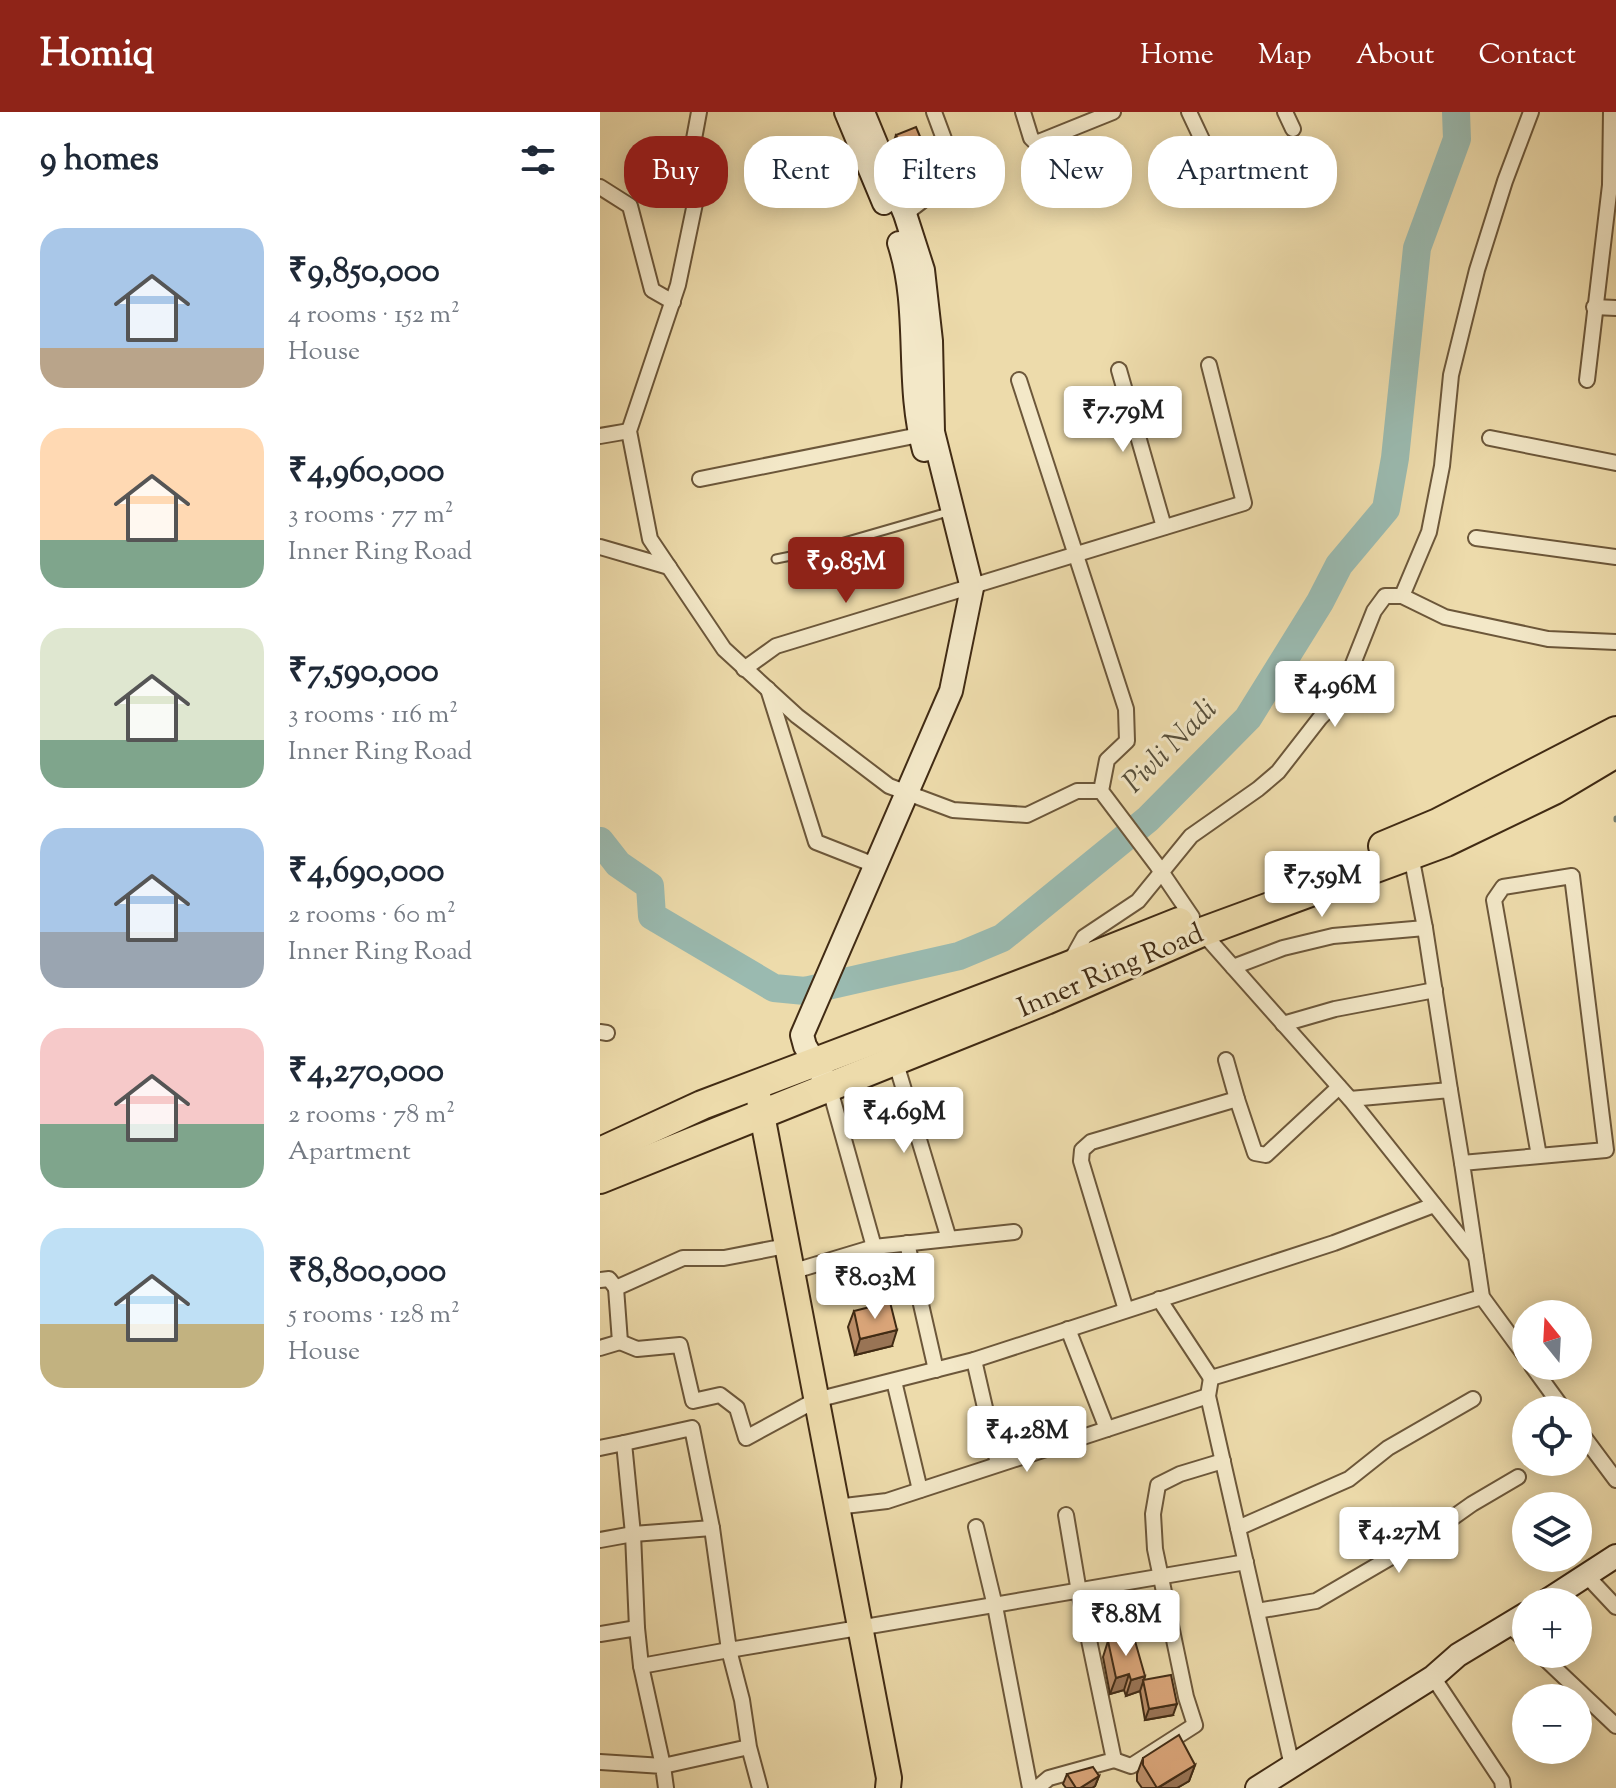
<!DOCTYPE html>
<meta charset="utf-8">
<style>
:root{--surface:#fff;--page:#f6f6f7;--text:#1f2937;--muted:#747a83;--accent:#8f2418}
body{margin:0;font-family:"Sorts Mill Goudy",serif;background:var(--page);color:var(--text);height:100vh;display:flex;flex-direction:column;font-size:30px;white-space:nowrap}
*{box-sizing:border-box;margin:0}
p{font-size:26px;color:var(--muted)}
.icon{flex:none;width:44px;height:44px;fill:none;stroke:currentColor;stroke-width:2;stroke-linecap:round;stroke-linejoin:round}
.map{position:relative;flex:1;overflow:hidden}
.sheet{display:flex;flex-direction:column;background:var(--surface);width:600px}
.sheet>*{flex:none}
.banner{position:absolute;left:24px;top:24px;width:760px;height:72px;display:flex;gap:16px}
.needle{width:52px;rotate:342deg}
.controls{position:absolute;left:912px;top:1188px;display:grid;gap:16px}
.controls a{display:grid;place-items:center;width:80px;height:80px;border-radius:50%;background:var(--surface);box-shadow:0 4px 20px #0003;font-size:40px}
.price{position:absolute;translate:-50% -68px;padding:0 18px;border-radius:8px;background:#fff;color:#222;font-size:26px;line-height:52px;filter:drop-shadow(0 2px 4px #0008)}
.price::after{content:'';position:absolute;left:50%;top:48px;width:24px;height:18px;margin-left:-12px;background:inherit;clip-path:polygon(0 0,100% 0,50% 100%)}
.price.current{background:var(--accent);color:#fff}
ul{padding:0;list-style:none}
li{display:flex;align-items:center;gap:24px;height:200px;padding:0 40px}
li span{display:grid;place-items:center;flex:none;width:224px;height:160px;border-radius:24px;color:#555}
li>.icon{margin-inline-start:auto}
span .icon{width:96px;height:96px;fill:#fffc;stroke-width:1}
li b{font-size:34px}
h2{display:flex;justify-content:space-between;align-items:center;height:96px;padding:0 40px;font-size:34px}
.tag{padding:0 28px;border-radius:32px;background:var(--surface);box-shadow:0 4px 20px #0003;font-size:28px;line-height:72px}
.tag.current{background:var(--accent);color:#fff}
header{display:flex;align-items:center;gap:48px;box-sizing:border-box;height:112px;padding:0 40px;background:var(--accent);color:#fff}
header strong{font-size:38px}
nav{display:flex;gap:44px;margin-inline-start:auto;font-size:28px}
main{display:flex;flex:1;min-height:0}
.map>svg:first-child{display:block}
</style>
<header>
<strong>Homiq</strong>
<nav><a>Home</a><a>Map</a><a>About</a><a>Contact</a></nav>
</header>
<main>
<section class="sheet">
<h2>9 homes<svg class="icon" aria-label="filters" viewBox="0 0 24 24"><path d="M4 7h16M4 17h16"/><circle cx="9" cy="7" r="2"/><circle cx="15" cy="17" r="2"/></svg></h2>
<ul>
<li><span style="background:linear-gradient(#a9c7e8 75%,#b9a48a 0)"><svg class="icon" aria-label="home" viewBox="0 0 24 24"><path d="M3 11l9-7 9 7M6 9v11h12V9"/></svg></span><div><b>₹9,850,000</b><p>4 rooms · 152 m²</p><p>House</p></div></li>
<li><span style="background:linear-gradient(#ffd9b3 70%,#7fa58c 0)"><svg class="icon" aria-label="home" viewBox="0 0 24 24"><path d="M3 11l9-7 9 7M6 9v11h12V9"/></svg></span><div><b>₹4,960,000</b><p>3 rooms · 77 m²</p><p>Inner Ring Road</p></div></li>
<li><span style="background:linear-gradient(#dfe7d0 70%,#7fa58c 0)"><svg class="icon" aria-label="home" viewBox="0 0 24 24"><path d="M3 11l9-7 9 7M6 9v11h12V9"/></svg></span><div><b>₹7,590,000</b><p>3 rooms · 116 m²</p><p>Inner Ring Road</p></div></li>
<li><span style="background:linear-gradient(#a9c7e8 65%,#9aa5b1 0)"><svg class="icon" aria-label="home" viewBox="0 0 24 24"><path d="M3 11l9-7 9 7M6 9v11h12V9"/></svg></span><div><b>₹4,690,000</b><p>2 rooms · 60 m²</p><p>Inner Ring Road</p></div></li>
<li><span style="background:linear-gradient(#f6c9c9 60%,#7fa58c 0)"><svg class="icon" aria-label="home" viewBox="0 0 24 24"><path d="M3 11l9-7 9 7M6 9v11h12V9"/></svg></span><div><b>₹4,270,000</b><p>2 rooms · 78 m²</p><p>Apartment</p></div></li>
<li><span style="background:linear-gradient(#bfe0f5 60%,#c2b280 0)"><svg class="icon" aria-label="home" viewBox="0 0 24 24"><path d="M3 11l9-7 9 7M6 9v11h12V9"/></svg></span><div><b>₹8,800,000</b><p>5 rooms · 128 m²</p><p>House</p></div></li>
</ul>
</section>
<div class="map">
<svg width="1016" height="1676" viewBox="0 0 1016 1676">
<rect width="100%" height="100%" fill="#eddbab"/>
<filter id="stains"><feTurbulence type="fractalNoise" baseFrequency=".0025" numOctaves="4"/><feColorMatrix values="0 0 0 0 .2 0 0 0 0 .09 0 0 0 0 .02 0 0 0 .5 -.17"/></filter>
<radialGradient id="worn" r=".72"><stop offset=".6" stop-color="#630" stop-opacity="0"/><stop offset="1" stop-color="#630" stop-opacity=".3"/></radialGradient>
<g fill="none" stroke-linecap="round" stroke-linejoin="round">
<!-- stream -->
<polyline stroke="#768172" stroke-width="5" points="1016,706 1016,708"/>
<!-- river -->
<polyline stroke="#9abab0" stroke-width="28" points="0,729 18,752 50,774 52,804 174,876 205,879 359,844 402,826 548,707 648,606 720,490 739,453 786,397 795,346 817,136 857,27 856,0"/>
<!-- lane casing -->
<g stroke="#6c573a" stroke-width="11">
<polyline id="lane" points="176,447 206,441 348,400"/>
</g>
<!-- street casing -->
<g stroke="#6c573a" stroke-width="18">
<g id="street">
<polyline points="99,0 91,43 98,77 78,173 29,319 50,427 124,537 197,604 289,674 353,698 427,703 477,679 501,679"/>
<polyline points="423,0 431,26 436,31 513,0"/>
<polyline points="589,0 605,34"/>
<polyline points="685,0 693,17"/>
<polyline points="1010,73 1011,0"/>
<polyline points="0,75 30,94 52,178 73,190"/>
<polyline points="305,102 357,62 334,0"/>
<polyline points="994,195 1016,196"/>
<polyline points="519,258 564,415"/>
<polyline points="419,268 526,597 527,629 507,648 501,679 556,752 592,805"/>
<polyline points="987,268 1010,73 1016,73"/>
<polyline points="0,324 29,319"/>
<polyline points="890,326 1016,351"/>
<polyline points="100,367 329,321"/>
<polyline points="876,426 1016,445"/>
<polyline points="0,435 69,455"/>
<polyline points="802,484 829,420 842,354 851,263 877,158 905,69 931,0"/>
<polyline points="144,557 176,534 644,391 609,253"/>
<polyline points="168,577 216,730 277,754"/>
<polyline points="810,738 825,816 850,978"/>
<polyline points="602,820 750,987 876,1145"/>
<polyline points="469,852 484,825 538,789 591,724 658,677 678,660 720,606 739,587 774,499 785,484 802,484 845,505 948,527 1016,530"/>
<polyline points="633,855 683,836 733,824 825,816"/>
<polyline points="683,912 735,897 835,878"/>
<polyline points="0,920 7,921"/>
<polyline points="295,948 349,1127"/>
<polyline points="229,974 274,1135 414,1120"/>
<polyline points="637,987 655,1041 666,1043 739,975"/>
<polyline points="750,987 850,978 862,1051"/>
<polyline points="307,1131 336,1258"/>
<polyline points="191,1160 274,1135"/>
<polyline points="0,1168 9,1167 16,1176"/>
<polyline points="559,1187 611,1266"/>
<polyline points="526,1198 481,1049 482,1038 491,1030 637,987 626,948"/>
<polyline points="468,1217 507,1317"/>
<polyline points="20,1230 37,1237 80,1233 93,1289 120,1283 137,1296 146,1326 216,1288 374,1248 734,1131 834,1093"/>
<polyline points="0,1236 20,1230 16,1176 83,1146 124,1146 186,1134"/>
<polyline points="926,1245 882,1185 862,1051 1006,1038 972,764 903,775 894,788 939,1044"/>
<polyline points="374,1248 398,1352"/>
<polyline points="932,1254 964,1298"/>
<polyline points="294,1269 320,1378"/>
<polyline points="978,1317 1016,1368"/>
<polyline points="0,1336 24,1331"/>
<polyline points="236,1395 287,1389 608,1284"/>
<polyline points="376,1415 395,1494 430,1676"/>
<polyline points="638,1416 749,1367 788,1336 873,1287"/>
<polyline points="0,1428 33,1422 112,1416"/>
<polyline points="986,1463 1016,1495"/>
<polyline points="657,1499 716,1489 824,1426 872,1392 918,1365"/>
<polyline points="909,1513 926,1529"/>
<polyline points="37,1516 33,1422 24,1331 92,1316 112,1416 129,1538 646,1450"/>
<polyline points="0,1522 37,1516 41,1554"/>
<polyline points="940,1542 1016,1614"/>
<polyline points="833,1565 902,1669 903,1676"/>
<polyline points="149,1635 142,1588 129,1538 41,1554 63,1654 149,1635 160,1676"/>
<polyline points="514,1648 531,1654 595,1613 586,1585 555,1437 553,1402 558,1373 580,1362 623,1349"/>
<polyline points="0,1650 63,1654 66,1676"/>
<polyline points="692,1654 608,1284 611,1266 882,1185"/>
<polyline points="437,1676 449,1666 514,1648 479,1480 466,1403"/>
</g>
</g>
<!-- secondary casing -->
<g stroke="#412b14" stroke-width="26">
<g id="secondary">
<polyline points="246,0 284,91"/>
<path d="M299,131C321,198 305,270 324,338"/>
<polyline points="223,964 205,934 202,923 351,579 372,476 333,320 331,229 323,158 305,102 263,0"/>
<polyline points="945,1490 1016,1444"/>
<polyline points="657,1676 833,1565 858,1543 926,1502"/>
</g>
</g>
<!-- primary casing -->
<g stroke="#412b14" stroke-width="28">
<polyline id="primary" points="159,987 289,1666 288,1676"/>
</g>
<!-- highway casing -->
<g stroke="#412b14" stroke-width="32">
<g id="highway">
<polyline points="783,734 838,711 1016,619"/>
<polyline points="0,1040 102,993 466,855 579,810"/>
<polyline points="0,1067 446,888 602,820 846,730 954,678 1016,641"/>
</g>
</g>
<!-- lane -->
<use href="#lane" stroke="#f3e8c8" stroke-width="7"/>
<!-- street -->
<use href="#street" stroke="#f3e8c8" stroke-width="14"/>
<!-- secondary -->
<use href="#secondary" stroke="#f3e8c8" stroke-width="22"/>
<!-- primary -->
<use href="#primary" stroke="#eddbab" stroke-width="24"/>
<!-- highway -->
<use href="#highway" stroke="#eddbab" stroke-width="28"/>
</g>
<!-- wall -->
<g fill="#bb8e68" stroke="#412b14" stroke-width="2">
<polygon points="296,23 320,45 300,52 292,34"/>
<polygon points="254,1199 292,1234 255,1243 248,1215"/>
<polygon points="508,1529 545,1564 544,1568 573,1603 545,1608 540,1579 526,1584 524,1578 510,1582 503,1545"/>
<polygon points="543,1646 595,1653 589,1669 577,1676 542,1676 537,1669 537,1662"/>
<polygon points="467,1662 499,1664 495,1674 492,1676 466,1676 463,1672"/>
</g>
<!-- shaded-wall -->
<g fill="#997455" stroke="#412b14" stroke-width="2">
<polygon points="324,34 320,45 300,52 304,42"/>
<polygon points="297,1218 292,1234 255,1243 260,1227"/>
<polygon points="529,1562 524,1578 510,1582 516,1566"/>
<polygon points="545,1564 540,1579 526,1584 531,1568"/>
<polygon points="577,1592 573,1603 545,1608 549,1597"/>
<polygon points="595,1653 589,1669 577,1676 558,1676"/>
<polygon points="499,1664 495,1674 492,1676 480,1676"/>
</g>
<!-- building -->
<g fill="#daa579" stroke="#412b14" stroke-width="2">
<polygon points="316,15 324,34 304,42 296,23"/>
<polygon points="290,1190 297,1218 260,1227 254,1199"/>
<polygon points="533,1522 545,1564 531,1568 529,1562 516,1566 508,1529"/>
<polygon points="571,1563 577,1592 549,1597 543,1568"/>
<polygon points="579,1623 595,1653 557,1676 543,1653 543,1646"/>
<polygon points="493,1655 499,1664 480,1676 476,1676 467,1662"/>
</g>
<g text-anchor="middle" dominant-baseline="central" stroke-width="6" stroke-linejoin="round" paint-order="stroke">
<!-- street labels -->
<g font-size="28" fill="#412b14" stroke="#f3e8c8">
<text transform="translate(511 860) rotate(-23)">Inner Ring Road</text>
</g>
<!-- water labels -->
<g font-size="30" font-style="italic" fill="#574f3b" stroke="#f3e8c8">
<text transform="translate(571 635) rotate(-45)">Pivli Nadi</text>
</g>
</g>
<rect width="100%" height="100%" filter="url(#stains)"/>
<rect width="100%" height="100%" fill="url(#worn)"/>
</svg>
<div class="controls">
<a><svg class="needle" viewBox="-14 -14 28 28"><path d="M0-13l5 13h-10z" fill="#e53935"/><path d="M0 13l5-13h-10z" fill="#747a83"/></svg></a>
<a><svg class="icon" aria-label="locate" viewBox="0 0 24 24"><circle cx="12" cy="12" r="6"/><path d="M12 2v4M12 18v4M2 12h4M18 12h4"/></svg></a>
<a><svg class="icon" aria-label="layers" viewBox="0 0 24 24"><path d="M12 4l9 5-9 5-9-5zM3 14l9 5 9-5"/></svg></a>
<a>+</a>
<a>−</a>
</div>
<b class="price" style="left:523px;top:342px">₹7.79M</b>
<b class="price current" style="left:246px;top:493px">₹9.85M</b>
<b class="price" style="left:735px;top:617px">₹4.96M</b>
<b class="price" style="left:722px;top:807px">₹7.59M</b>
<b class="price" style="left:304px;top:1043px">₹4.69M</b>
<b class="price" style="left:275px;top:1209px">₹8.03M</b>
<b class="price" style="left:427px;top:1362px">₹4.28M</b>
<b class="price" style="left:799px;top:1463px">₹4.27M</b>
<b class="price" style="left:526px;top:1546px">₹8.8M</b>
<div class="banner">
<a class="tag current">Buy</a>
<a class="tag">Rent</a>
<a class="tag">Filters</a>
<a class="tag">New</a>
<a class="tag">Apartment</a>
</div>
</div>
</main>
